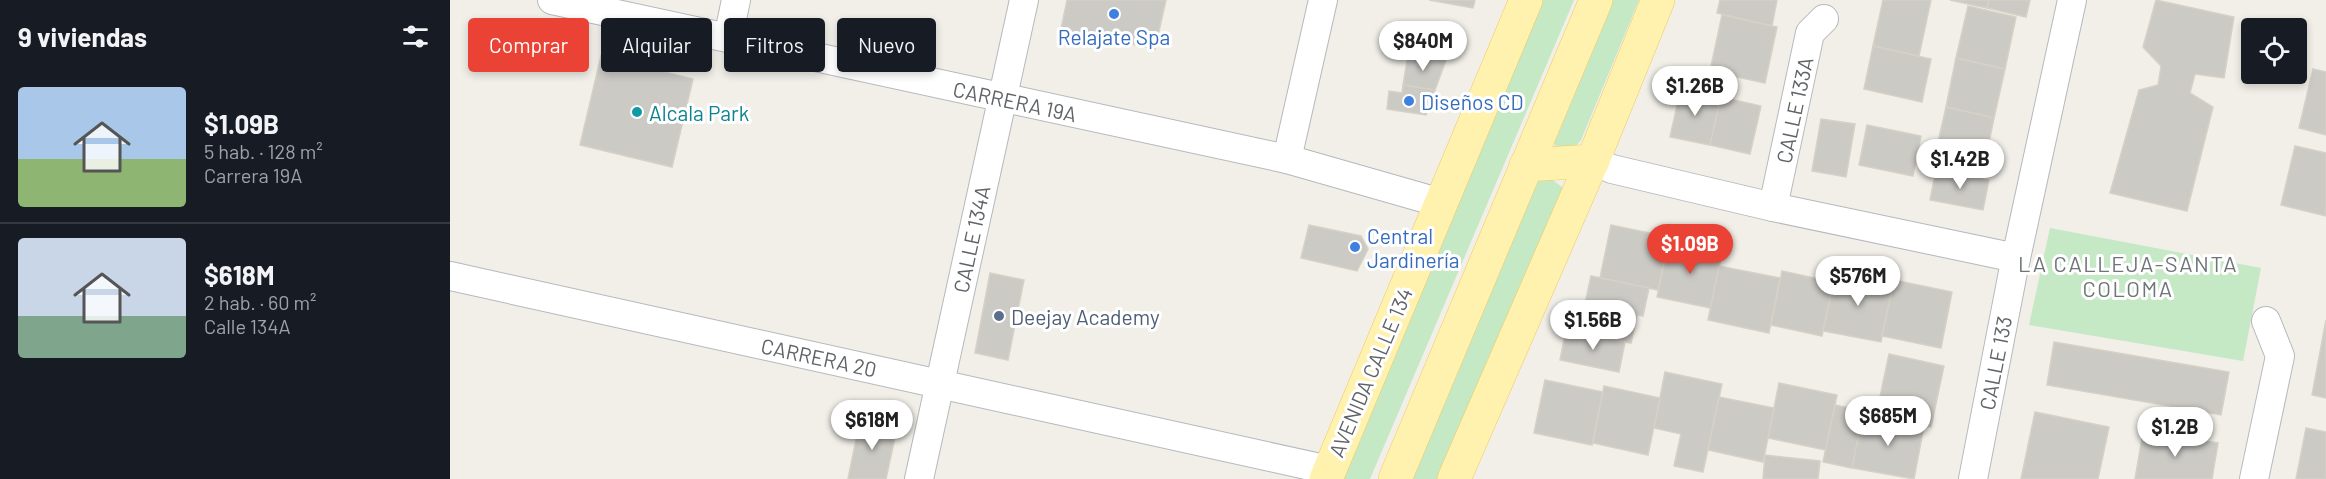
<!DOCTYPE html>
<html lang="es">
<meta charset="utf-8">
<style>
:root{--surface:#171b24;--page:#20242c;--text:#f1f3f6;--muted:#9ea1a6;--line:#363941;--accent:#ea4335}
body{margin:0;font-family:Barlow,sans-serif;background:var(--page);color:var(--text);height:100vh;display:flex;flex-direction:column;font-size:22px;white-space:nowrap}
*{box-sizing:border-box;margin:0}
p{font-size:20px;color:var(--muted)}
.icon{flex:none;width:33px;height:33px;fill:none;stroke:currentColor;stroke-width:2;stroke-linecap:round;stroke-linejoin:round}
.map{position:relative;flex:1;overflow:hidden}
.sheet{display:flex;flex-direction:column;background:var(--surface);width:450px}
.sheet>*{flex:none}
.guide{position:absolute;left:18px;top:18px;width:570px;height:54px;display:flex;gap:12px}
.controls{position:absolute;left:1791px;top:18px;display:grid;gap:12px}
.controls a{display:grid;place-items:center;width:66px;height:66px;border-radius:6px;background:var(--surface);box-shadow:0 3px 9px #0003;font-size:30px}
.price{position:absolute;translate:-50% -51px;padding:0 14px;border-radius:21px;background:#fff;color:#222;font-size:20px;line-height:39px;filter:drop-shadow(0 2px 3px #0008)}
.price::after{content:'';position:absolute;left:50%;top:36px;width:18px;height:14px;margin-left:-9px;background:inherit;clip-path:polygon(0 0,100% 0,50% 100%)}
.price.on{background:var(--accent);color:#fff}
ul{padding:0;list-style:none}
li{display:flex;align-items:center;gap:18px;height:150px;padding:0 18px}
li+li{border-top:2px solid var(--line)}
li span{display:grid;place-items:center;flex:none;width:168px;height:120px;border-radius:6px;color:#555}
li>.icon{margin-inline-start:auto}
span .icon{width:72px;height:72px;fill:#fffc;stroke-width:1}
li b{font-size:26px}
h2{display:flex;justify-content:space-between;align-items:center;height:72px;padding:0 18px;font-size:26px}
.pill{padding:0 21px;border-radius:6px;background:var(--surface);box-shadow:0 3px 9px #0003;font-size:21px;line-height:54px}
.pill.on{background:var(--accent);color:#fff}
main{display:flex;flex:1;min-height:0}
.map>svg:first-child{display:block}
</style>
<main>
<section class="sheet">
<h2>9 viviendas<svg class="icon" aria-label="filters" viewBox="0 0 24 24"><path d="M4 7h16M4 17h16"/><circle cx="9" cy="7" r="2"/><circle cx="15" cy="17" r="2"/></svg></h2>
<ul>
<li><span style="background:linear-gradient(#a9c7e8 60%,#8fb573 0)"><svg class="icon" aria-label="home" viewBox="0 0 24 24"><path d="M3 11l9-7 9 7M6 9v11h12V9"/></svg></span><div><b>$1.09B</b><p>5 hab. · 128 m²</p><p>Carrera 19A</p></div></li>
<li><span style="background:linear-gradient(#c9d6e8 65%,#7fa58c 0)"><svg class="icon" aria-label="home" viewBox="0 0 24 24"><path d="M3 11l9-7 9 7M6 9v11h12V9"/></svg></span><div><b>$618M</b><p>2 hab. · 60 m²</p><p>Calle 134A</p></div></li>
</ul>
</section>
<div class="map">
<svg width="1876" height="479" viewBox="0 0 1876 479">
<rect width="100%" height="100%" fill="#f1efe8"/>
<!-- green -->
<g fill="#c5e8c5">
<polygon points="1085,0 1124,0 920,479 886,479"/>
<polygon points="1156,0 1189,0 1131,140 1119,154 1108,149 1101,139"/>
<polygon points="1099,177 1113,188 987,479 954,479 1083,179"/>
<polygon points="1600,228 1811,268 1793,361 1579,325"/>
</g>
<!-- building -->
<g fill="#cccac5" stroke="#d6d1c6" stroke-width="1.5">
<polygon points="617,0 716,0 705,49 611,29"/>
<polygon points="979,0 1025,0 1023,8"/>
<polygon points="1270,0 1327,0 1322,26 1267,13"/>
<polygon points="1433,0 1481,0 1469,56 1423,46"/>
<polygon points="1500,0 1539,0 1537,8"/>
<polygon points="1539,0 1580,0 1576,17 1537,8"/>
<polygon points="1706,0 1784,17 1774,78 1745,74 1740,93 1763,107 1737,211 1660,193 1689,90 1708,85 1711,66 1693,47"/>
<polygon points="1518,6 1566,17 1555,69 1506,58"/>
<polygon points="1272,15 1327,27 1315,83 1260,71"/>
<polygon points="1423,46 1481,59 1472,102 1414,89"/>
<polygon points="958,55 996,60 985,90 953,85"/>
<polygon points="151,56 243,79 222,167 130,145"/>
<polygon points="1506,58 1555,69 1544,118 1496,107"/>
<polygon points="1863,69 1876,72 1876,135 1849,128"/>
<polygon points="953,85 985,90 976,115 937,109 939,91 952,93"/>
<polygon points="1231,88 1271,97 1260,145 1220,137"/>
<polygon points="1271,97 1311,106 1300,154 1260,145"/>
<polygon points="1496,107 1544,118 1534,167 1485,156"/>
<polygon points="1371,119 1405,124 1396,177 1362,171"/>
<polygon points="1417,125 1471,136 1463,176 1409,165"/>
<polygon points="1845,146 1876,153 1876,216 1831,205"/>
<polygon points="1486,170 1539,180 1533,210 1480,200"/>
<polygon points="859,225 911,236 918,249 907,271 851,258"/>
<polygon points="1161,225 1219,237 1208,290 1150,278"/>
<polygon points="1219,241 1272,253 1261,308 1207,297"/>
<polygon points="1269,266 1330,278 1319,333 1258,320"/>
<polygon points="1386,270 1443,283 1431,342 1373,331"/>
<polygon points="1332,271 1383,282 1372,336 1321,325"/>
<polygon points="540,273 574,280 558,360 525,353"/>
<polygon points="1141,276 1199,288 1193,316 1135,304"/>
<polygon points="1444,280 1502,292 1491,348 1432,336"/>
<polygon points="1130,303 1187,315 1181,343 1124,332"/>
<polygon points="1876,320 1876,398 1862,395"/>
<polygon points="1116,330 1175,342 1169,372 1110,360"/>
<polygon points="1604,342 1779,372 1771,415 1597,385"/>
<polygon points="1439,354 1494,366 1481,427 1426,416"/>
<polygon points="1215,372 1272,384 1253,472 1224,466 1231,434 1204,428"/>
<polygon points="1095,380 1153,392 1142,445 1084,433"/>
<polygon points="1329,383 1387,395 1376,450 1318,438"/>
<polygon points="1154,386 1210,398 1198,455 1143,443"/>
<polygon points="1269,397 1324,408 1313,462 1258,450"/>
<polygon points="1385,405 1414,411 1402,468 1373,462"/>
<polygon points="1585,412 1659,427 1648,479 1571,479"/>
<polygon points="1413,413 1474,426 1464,479 1402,468"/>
<polygon points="410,420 447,428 436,479 398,479"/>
<polygon points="1856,428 1876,432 1876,479 1846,479"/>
<polygon points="1693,432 1768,443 1762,479 1685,479"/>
<polygon points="1315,455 1370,461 1368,479 1313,479"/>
</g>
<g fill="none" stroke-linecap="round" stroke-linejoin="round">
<!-- street casing -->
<g stroke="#b5b8bc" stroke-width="30">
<g id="street">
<polyline points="102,0 837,159 991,203"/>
<polyline points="278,38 286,0"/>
<polyline points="837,159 873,0"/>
<polyline points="1143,161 1162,169 1323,207 1566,258"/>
<polyline points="1323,207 1360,33 1374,19"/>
<polyline points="0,276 879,470"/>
<polyline points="469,479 574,0"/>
<polyline points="1523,479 1563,272 1622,0"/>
<polyline points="1804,479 1830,356 1816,321"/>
</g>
</g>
<!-- primary casing -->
<g stroke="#f2c960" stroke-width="34">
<g id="primary">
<polyline points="1076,165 1143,161"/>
<polyline points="876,479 1076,0"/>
<polyline points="945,479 1146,0"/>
<polyline points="1004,479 1148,148 1208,0"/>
</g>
</g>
<!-- street -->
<use href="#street" stroke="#fff" stroke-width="28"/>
<!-- primary -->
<use href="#primary" stroke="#fff2af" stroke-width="33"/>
</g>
<!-- markers -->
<g fill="#3f7fe0" stroke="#fff" stroke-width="2">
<circle cx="664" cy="14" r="6"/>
<circle cx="959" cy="101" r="6"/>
<circle cx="905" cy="247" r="6"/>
</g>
<circle fill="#0f9aa8" stroke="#fff" stroke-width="2" cx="187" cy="112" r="6"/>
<circle fill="#5c6f8a" stroke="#fff" stroke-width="2" cx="549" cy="316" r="6"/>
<g text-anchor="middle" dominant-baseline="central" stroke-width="6" stroke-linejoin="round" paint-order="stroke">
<!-- shop labels -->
<g font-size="21" fill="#366cbe" stroke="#fff" text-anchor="start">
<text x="664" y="36" text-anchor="middle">Relajate Spa</text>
<text x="971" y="101">Diseños CD</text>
<text x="917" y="235">Central<tspan x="917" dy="24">Jardinería</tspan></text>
</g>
<!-- street labels -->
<g font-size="21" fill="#5f6368" stroke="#fff">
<text transform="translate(565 101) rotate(12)">CARRERA 19A</text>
<text transform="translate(1344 110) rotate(-78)">CALLE 133A</text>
<text transform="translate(521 239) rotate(-78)">CALLE 134A</text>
<text transform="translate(369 357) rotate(12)">CARRERA 20</text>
<text transform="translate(1545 363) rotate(-79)">CALLE 133</text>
<text transform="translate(920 372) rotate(-67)">AVENIDA CALLE 134</text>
</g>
<!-- culture labels -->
<g font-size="21" fill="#0d838f" stroke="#fff" text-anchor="start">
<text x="199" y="112">Alcala Park</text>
</g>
<!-- service labels -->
<g font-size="21" fill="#4e5e75" stroke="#fff" text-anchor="start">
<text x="561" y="316">Deejay Academy</text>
</g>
<!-- neighbourhood labels -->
<g font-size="22" letter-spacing="1.5" fill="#70757a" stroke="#fff">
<text x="1678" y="263">LA CALLEJA-SANTA<tspan x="1678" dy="25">COLOMA</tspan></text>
</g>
</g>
</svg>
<div class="controls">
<a><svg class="icon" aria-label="locate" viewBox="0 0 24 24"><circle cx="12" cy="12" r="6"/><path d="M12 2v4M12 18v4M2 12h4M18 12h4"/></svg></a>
</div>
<b class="price" style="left:973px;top:72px">$840M</b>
<b class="price" style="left:1245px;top:117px">$1.26B</b>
<b class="price" style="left:1510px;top:190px">$1.42B</b>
<b class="price on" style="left:1240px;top:275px">$1.09B</b>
<b class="price" style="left:1408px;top:307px">$576M</b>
<b class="price" style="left:1143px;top:351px">$1.56B</b>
<b class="price" style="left:1438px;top:447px">$685M</b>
<b class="price" style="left:422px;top:451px">$618M</b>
<b class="price" style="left:1725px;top:458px">$1.2B</b>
<div class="guide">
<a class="pill on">Comprar</a>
<a class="pill">Alquilar</a>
<a class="pill">Filtros</a>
<a class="pill">Nuevo</a>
</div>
</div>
</main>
